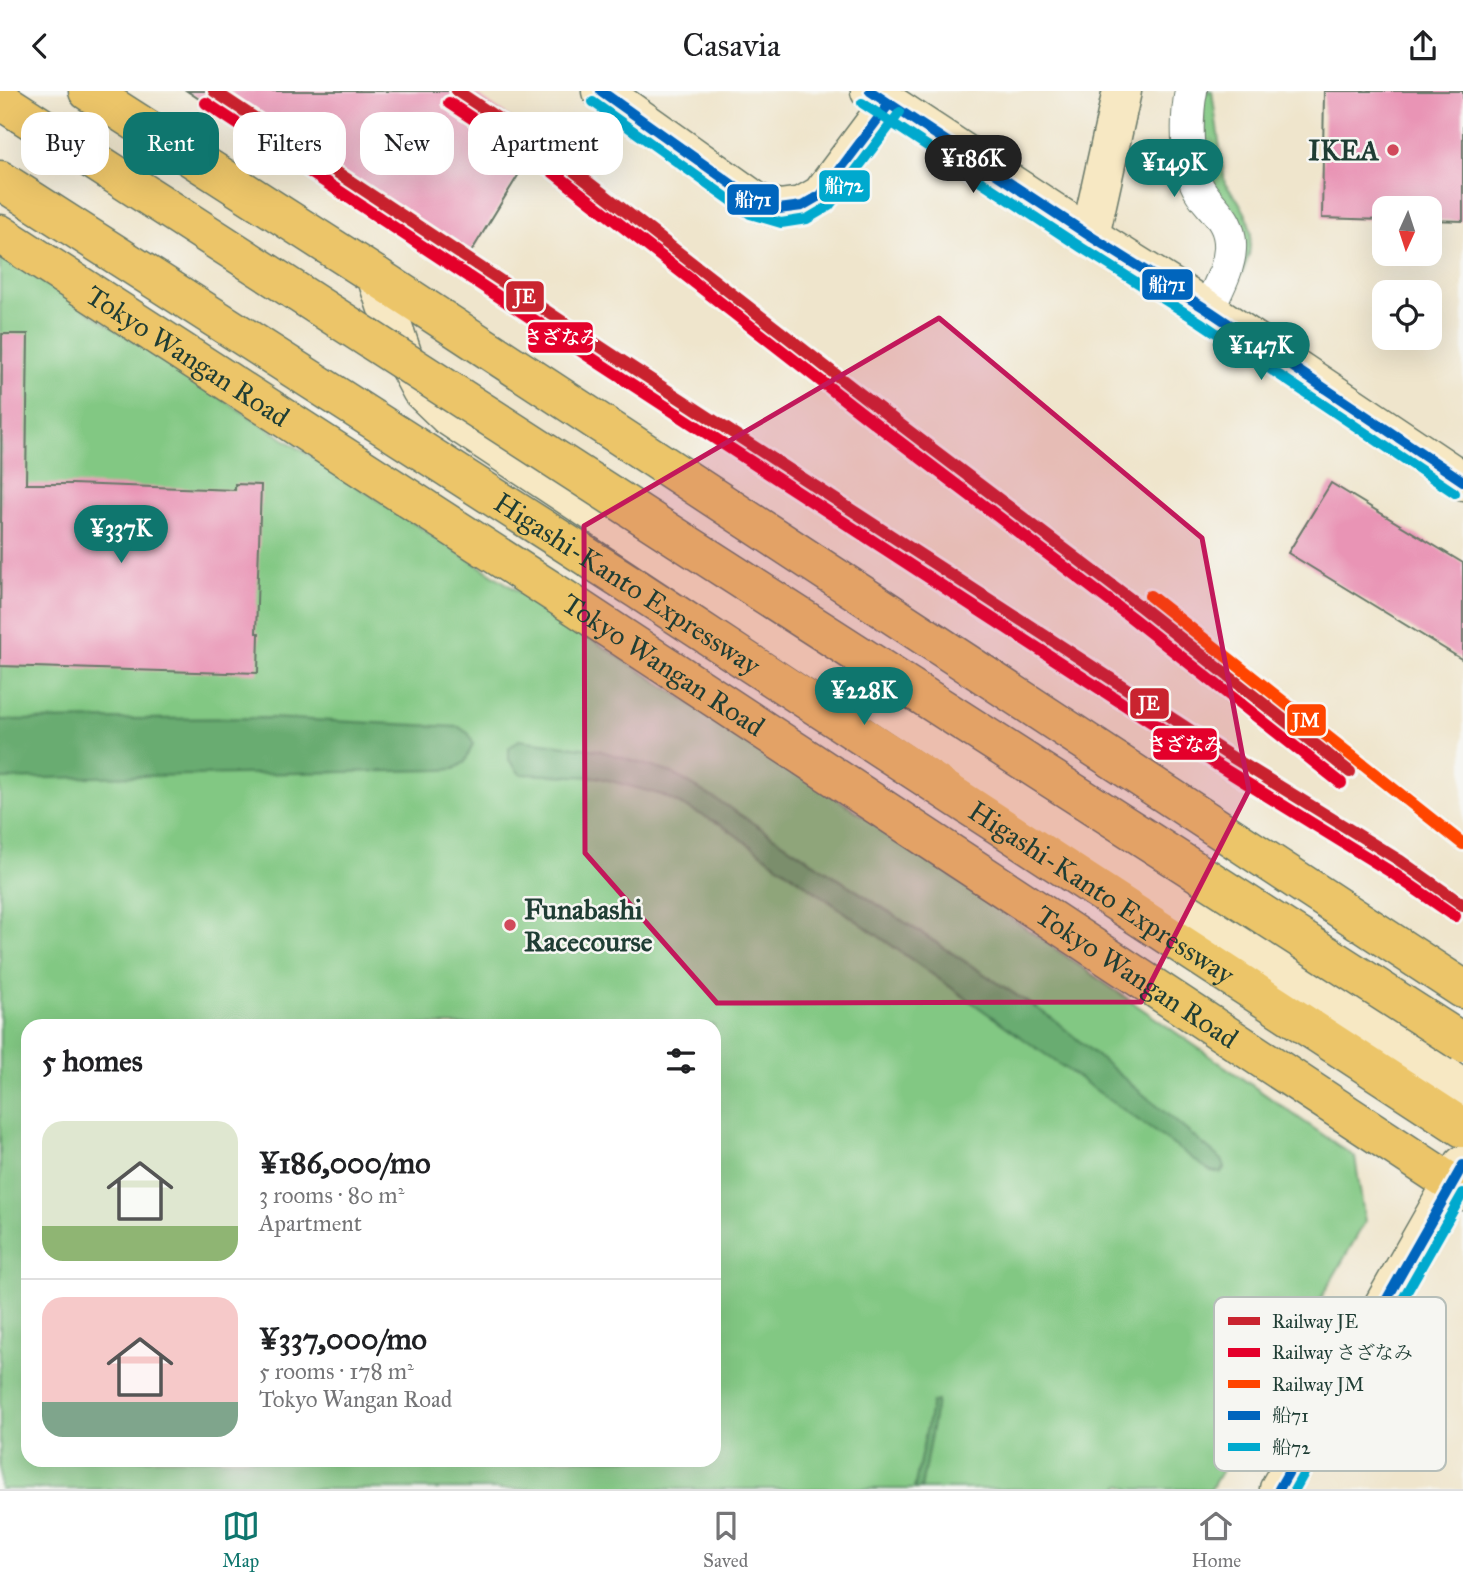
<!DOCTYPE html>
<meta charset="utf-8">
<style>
:root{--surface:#fff;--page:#f6f6f6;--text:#202124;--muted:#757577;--line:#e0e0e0;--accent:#0f766e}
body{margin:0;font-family:"IM FELL Great Primer","Noto Serif JP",serif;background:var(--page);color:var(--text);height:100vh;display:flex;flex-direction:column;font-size:26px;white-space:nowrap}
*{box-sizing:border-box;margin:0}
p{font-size:23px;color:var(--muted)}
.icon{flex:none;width:38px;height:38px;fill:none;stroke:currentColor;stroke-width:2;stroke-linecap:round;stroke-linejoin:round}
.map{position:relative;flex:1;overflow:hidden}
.drawer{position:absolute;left:21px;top:928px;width:700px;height:448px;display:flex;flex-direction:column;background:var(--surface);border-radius:21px;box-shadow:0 7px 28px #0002}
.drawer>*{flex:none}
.banner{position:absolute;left:21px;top:21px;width:700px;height:63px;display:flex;gap:14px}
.needle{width:46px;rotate:183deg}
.fabs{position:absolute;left:1372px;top:105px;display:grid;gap:14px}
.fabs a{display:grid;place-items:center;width:70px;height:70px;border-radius:14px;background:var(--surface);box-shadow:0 7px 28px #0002;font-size:35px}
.price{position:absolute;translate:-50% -60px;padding:0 16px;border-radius:24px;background:var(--accent);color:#fff;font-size:23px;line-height:46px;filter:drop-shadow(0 2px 4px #0008)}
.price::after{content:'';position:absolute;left:50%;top:42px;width:21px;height:16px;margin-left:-10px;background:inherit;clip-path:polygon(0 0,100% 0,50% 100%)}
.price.current{background:#222;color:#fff}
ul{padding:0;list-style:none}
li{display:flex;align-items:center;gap:21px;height:175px;padding:0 21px}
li+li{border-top:2px solid var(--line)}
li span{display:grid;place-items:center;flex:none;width:196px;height:140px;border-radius:21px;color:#555}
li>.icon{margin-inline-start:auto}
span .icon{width:84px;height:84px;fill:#fffc;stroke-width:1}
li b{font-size:30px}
h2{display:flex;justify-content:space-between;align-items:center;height:84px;padding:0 21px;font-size:30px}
.tag{padding:0 24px;border-radius:21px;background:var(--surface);box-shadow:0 7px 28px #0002;font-size:24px;line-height:63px}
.tag.current{background:var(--accent);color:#fff}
header{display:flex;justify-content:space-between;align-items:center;height:91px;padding:0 21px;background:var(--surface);font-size:32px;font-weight:600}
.tab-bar{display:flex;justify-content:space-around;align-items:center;height:98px;border-top:2px solid var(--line);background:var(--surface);font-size:19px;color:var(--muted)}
.tab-bar a{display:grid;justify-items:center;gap:4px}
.tab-bar .current{color:var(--accent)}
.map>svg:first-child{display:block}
</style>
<header><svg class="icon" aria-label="back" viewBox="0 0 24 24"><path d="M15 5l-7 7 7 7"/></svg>Casavia<svg class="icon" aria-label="share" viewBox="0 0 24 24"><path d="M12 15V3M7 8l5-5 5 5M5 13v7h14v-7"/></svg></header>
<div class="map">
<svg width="1463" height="1398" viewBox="0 0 1463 1398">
<rect width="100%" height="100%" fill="#f6f6f2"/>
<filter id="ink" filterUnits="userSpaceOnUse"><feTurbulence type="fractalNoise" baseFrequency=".0143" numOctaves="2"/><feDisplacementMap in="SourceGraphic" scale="14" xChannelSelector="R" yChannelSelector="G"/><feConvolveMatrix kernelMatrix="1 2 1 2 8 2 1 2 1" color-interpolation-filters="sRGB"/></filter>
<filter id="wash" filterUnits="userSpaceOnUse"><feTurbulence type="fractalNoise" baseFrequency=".00686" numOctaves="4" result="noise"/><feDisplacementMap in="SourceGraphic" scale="28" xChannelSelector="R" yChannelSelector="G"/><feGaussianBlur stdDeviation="1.57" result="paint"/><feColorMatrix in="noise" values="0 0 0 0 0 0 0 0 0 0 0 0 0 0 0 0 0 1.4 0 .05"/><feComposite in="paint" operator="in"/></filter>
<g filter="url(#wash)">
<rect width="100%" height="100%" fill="#efe5cc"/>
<!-- green -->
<g fill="#82c883" stroke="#50825c" stroke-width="2" fill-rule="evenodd">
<polygon points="1208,0 1212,0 1225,93 1238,109 1248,127 1251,143 1249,164 1242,183 1234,177 1213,96 1201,8"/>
<path d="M0,163L876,733L1355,1066L1365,1131L1211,1398H1130L1121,1394L1118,1398H0ZM28,934H714V1368H28Z"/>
</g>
<!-- forest -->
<g fill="#69ac71" stroke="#447452" stroke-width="2">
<polygon points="270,627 459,636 469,643 473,653 465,671 454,678 439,679 0,688 0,629"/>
<polygon points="519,649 598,659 672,682 727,715 1053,928 1222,1069 1225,1076 1221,1082 1211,1080 1203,1075 720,733 662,704 597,686 520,683 509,669 509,657"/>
<polygon points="937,1310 921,1398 914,1398 932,1311"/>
</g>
<g id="blocks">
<!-- building -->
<g fill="#e994b5">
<polygon points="187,0 471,0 541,47 460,179"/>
<polygon points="1324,0 1463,0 1463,130 1430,129 1430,117 1384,117 1384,129 1322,127"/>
<polygon points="2,243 28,243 26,393 72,393 235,399 235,393 261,394 256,542 259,542 258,582 228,581 228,582 0,575"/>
<polygon points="1331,392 1463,472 1463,569 1288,462"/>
</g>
</g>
</g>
<g filter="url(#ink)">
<use href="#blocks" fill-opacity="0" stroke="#687869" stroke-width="2"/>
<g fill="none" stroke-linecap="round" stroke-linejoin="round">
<!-- street casing -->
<g stroke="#687869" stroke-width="34">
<path id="street" d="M1191,0C1186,26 1186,67 1196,92C1206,117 1232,124 1230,158C1229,179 1216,200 1208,219"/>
</g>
<!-- secondary casing -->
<g stroke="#687869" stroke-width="41">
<g id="secondary">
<polyline points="601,0 758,112 779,118 802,115 821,104 889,13"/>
<polyline points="870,0 1090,145 1208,219 1463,390"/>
<polyline points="1090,145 1122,0"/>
<polyline points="376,185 403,265 421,299 448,325 1463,997"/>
<polyline points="1279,1398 1463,1074"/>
</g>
</g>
<!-- highway casing -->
<g stroke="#687869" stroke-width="41">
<g id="highway">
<polyline points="88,0 376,185 1463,898"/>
<path id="s1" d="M0,89L637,498L1463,1037"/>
<path id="s2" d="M0,143L578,517L1463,1100"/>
</g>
</g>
<!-- street -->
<use href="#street" stroke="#fff" stroke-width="32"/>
<!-- secondary -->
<use href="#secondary" stroke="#f7e8c3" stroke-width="38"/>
<!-- highway -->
<use href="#highway" stroke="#ecc569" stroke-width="38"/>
<!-- highway-bridge casing -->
<g stroke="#687869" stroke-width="41" stroke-linecap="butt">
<polyline id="highway-bridge" points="0,9 682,450 1463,952"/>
</g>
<!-- highway-bridge -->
<use href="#highway-bridge" stroke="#ecc569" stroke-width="38"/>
<!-- bus-1 casing -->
<g stroke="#f6f6f2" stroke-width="16">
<g id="bus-1">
<polyline points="601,0 758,112 779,118 802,115 821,104 889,13"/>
<polyline points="870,0 1090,145 1208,219 1463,390"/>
<polyline points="1279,1398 1463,1074"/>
</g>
</g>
<!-- bus-2 casing -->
<g stroke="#f6f6f2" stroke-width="16">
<g id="bus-2">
<polyline points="593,11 750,123 781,132 807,128 829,115 900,21"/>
<polyline points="862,12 1082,157 1200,231 1455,402"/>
<polyline points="1295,1398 1463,1102"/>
</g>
</g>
<!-- bus-1 -->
<use href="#bus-1" stroke="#0065bd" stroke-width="10"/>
<!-- bus-2 -->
<use href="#bus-2" stroke="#00a9ce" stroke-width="10"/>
<!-- rail-1 casing -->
<g stroke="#f6f6f2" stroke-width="18">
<g id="rail-1">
<polyline points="214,0 610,262 1227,663 1399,769 1463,814"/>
<polyline points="457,0 557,67 885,322 1141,516 1350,681"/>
</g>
</g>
<!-- rail-2 casing -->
<g stroke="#f6f6f2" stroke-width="18">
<g id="rail-2">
<polyline points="206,12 602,274 1219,675 1391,781 1455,825"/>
<polyline points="449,12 549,78 876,333 1132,527 1341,692"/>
</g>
</g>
<!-- rail-3 casing -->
<g stroke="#f6f6f2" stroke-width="18">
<polyline id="rail-3" points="1150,505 1463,753"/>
</g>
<!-- rail-1 -->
<use href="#rail-1" stroke="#c9242f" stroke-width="12"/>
<!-- rail-2 -->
<use href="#rail-2" stroke="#e4002b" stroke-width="12"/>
<!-- rail-3 -->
<use href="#rail-3" stroke="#ff4500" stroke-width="12"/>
</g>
</g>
<!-- marked area -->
<path fill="#c2185b" fill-opacity="0.2" stroke="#c2185b" stroke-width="5" stroke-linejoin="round" d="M939,227L1202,447L1249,699L1141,911L717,912L585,762L584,435Z"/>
<!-- markers -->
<g fill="#d1495b" stroke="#f6f6f2" stroke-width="2.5">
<circle cx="1393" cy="59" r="7"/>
<circle cx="510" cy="834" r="7"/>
</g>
<g text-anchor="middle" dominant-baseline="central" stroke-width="5" stroke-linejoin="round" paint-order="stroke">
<!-- poi labels -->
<g font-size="28" font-weight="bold" fill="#1f3d34" stroke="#f6f6f2" text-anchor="end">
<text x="1379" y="59">IKEA</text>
<text x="524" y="818" text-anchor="start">Funabashi<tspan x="524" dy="32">Racecourse</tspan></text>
</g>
<!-- street labels -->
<g font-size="28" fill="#1f3d34" stroke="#f6f6f2">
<text stroke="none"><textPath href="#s2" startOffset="224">Tokyo Wangan Road</textPath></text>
<text stroke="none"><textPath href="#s1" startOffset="746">Higashi-Kanto Expressway</textPath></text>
<text stroke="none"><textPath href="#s2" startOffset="791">Tokyo Wangan Road</textPath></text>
<text stroke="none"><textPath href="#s1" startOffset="1312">Higashi-Kanto Expressway</textPath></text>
<text stroke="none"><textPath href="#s2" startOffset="1358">Tokyo Wangan Road</textPath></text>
</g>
</g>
<!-- legend -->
<rect x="1214" y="1206" width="232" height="174" rx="10" fill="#f6f6f2" stroke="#b6beb9" stroke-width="2"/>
<rect x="1228" y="1226" width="32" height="8" fill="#c9242f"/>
<rect x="1228" y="1257" width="32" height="9" fill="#e4002b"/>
<rect x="1228" y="1289" width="32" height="8" fill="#ff4500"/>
<rect x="1228" y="1320" width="32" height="9" fill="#0065bd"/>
<rect x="1228" y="1352" width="32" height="8" fill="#00a9ce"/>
<g font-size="19" fill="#1f3d34">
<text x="1272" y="1237">Railway JE</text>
<text x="1272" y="1268">Railway さざなみ</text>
<text x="1272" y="1300">Railway JM</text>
<text x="1272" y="1331">船71</text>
<text x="1272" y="1363">船72</text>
</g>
<g stroke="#f6f6f2" stroke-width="2.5">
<rect x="818" y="78" width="53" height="34" rx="7" fill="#00a9ce"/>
<rect x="726" y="92" width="54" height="33" rx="7" fill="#0065bd"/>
<rect x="1141" y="177" width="53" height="33" rx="7" fill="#0065bd"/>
<rect x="505" y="189" width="40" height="33" rx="7" fill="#c9242f"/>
<rect x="527" y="230" width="67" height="33" rx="7" fill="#e4002b"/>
<rect x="1129" y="596" width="41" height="33" rx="7" fill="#c9242f"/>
<rect x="1286" y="612" width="41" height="34" rx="7" fill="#ff4500"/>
<rect x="1152" y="636" width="66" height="34" rx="7" fill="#e4002b"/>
</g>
<g font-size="19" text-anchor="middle" font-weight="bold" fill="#fff">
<text x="844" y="101">船72</text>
<text x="753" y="115">船71</text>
<text x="1167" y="200">船71</text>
<text x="525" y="212">JE</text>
<text x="561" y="253">さざなみ</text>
<text x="1149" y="619">JE</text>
<text x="1306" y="636">JM</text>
<text x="1185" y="660">さざなみ</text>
</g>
</svg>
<div class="fabs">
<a><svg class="needle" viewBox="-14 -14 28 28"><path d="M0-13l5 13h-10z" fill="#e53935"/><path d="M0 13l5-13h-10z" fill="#757577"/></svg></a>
<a><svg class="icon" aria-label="locate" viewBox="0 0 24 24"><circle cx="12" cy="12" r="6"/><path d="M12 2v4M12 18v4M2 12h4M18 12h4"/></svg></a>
</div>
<b class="price current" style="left:973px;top:104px">¥186K</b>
<b class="price" style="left:1174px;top:108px">¥149K</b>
<b class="price" style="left:1261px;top:291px">¥147K</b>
<b class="price" style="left:121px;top:474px">¥337K</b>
<b class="price" style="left:864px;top:636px">¥228K</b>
<div class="banner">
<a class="tag">Buy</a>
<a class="tag current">Rent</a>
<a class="tag">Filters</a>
<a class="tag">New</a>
<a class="tag">Apartment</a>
</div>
<section class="drawer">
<h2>5 homes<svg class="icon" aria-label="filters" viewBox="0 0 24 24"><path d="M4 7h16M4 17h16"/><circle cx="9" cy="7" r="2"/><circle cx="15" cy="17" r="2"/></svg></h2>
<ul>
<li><span style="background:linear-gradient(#dfe7d0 75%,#8fb573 0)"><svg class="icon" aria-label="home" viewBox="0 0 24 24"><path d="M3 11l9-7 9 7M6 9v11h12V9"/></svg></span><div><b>¥186,000/mo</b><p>3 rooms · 80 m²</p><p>Apartment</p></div></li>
<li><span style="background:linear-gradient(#f6c9c9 75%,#7fa58c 0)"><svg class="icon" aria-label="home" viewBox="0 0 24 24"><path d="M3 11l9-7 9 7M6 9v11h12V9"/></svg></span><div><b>¥337,000/mo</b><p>5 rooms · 178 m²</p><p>Tokyo Wangan Road</p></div></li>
</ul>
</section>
</div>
<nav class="tab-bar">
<a class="current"><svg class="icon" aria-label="map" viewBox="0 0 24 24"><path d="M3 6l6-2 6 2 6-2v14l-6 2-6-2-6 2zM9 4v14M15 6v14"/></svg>Map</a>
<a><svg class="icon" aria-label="saved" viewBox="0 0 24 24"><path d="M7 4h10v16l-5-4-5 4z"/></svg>Saved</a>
<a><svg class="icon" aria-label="home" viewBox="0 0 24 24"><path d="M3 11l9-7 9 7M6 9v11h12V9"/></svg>Home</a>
</nav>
